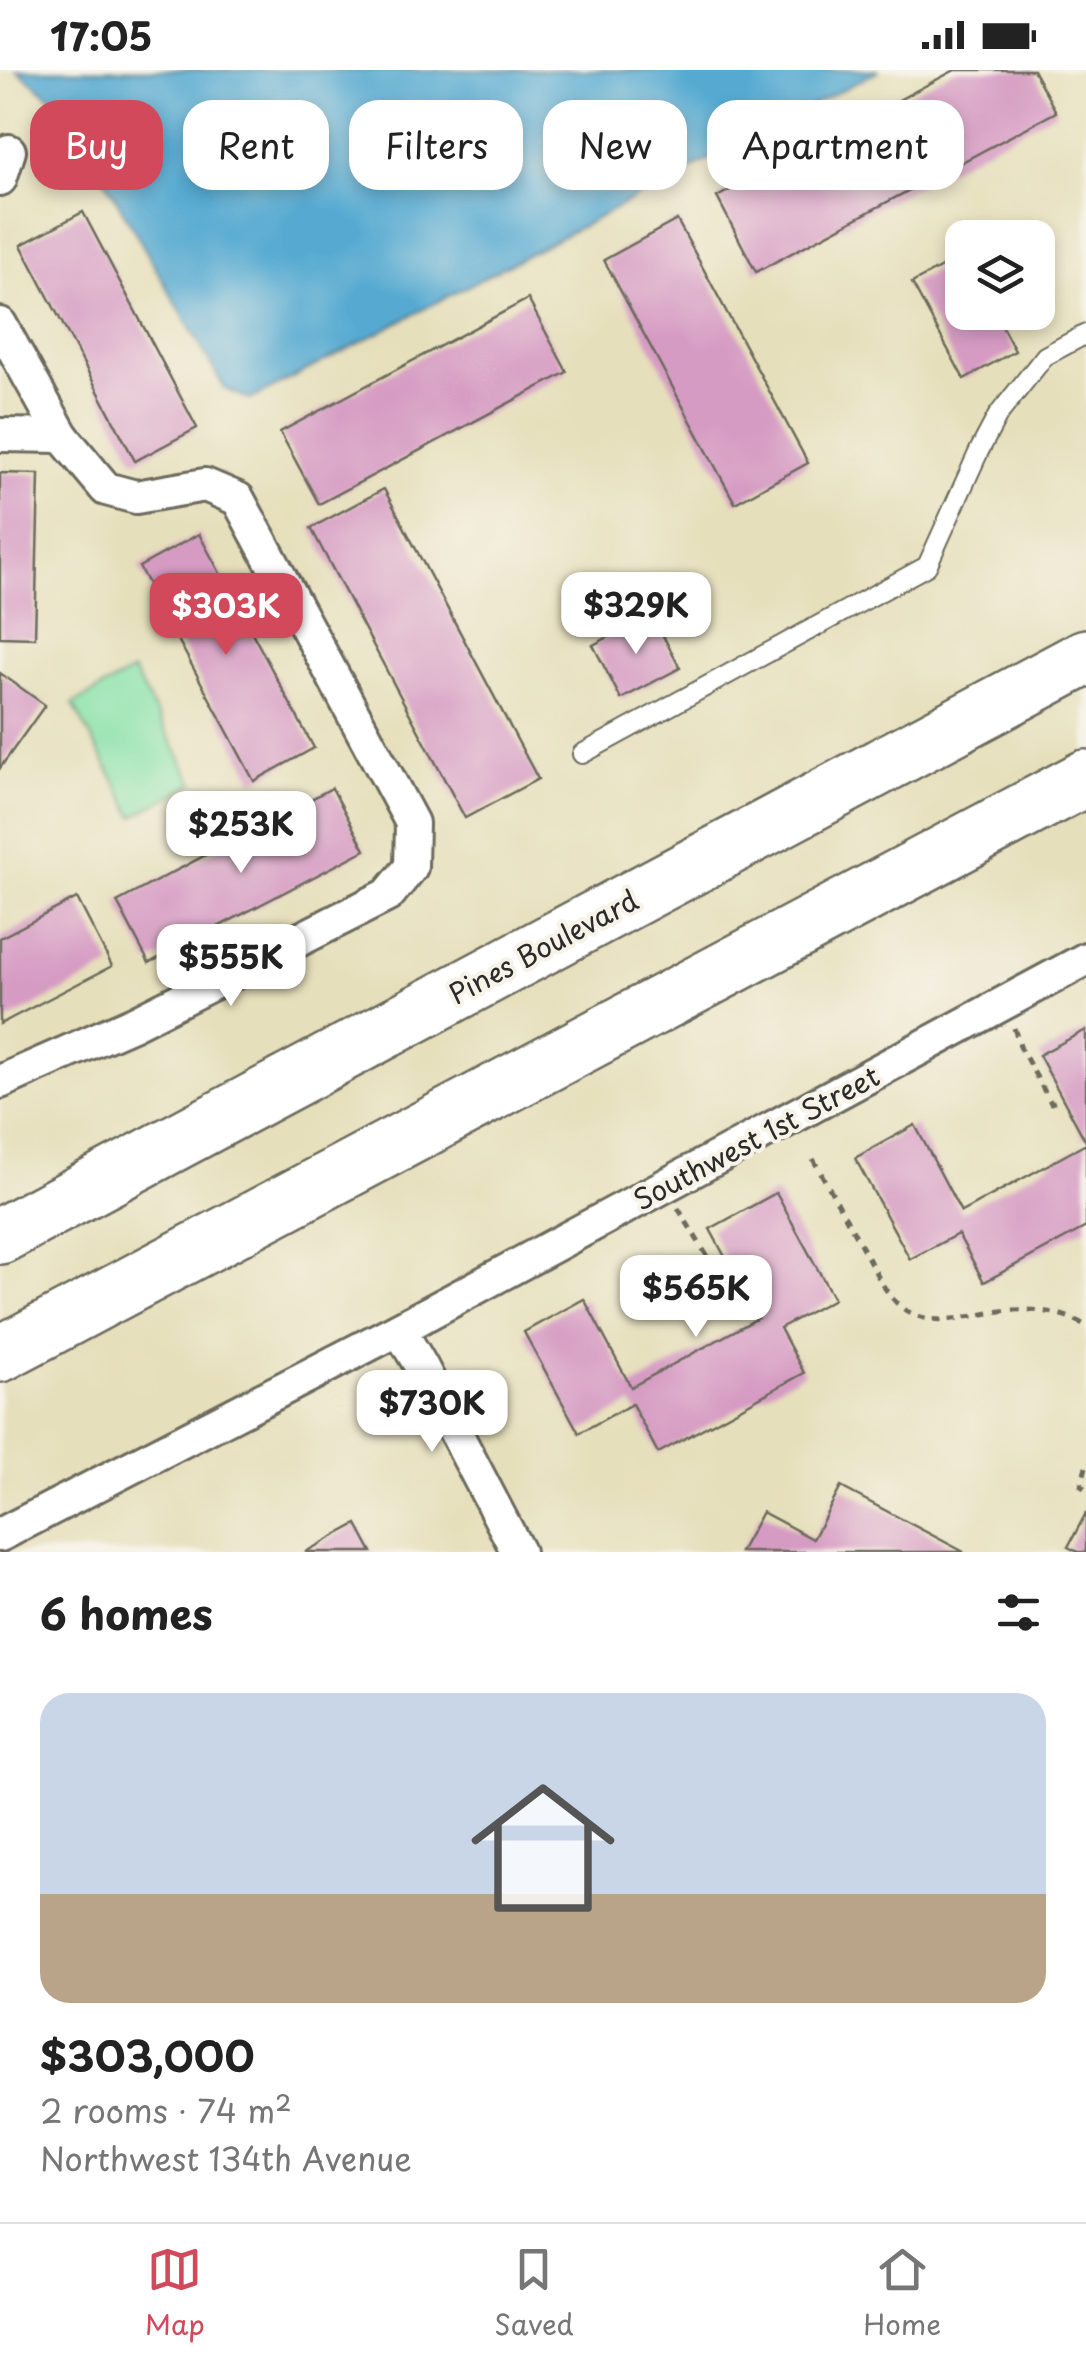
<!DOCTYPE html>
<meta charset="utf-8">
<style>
:root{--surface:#fff;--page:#f2f2f2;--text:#222;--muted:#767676;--line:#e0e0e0;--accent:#d1495b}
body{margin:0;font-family:"Playpen Sans",sans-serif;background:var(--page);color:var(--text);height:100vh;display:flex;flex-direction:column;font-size:38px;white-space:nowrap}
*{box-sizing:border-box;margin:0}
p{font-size:32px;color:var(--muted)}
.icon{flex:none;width:55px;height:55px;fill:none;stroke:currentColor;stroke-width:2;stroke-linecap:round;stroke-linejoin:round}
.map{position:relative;height:1482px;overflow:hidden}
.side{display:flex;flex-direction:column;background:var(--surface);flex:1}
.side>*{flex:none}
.top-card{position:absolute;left:30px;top:30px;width:1028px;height:90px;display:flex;gap:20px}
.fabs{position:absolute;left:945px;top:150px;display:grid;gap:20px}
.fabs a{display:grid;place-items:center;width:110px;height:110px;border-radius:20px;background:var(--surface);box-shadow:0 5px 15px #0003;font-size:50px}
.price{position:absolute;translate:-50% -85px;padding:0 22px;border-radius:20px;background:#fff;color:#222;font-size:32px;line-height:65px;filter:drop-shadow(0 2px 5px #0008)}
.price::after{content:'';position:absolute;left:50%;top:60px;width:30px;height:22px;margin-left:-15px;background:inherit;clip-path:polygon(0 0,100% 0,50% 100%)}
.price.selected{background:var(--accent);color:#fff}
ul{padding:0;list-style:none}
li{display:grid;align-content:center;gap:20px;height:530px;padding:0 40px}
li+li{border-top:2px solid var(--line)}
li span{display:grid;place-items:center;height:310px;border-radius:30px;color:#555}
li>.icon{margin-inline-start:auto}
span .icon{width:180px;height:180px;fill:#fffc;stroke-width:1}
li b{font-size:42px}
h2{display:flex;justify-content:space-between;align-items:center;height:120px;padding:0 40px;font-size:42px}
.tag{padding:0 35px;border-radius:30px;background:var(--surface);box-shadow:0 5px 15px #0003;font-size:35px;line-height:90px}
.tag.selected{background:var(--accent);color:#fff}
.status{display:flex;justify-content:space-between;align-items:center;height:70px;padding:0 50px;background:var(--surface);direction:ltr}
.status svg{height:28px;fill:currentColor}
.tabs{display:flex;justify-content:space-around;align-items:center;height:140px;border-top:2px solid var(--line);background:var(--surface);font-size:28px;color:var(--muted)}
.tabs a{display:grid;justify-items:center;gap:5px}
.tabs .selected{color:var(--accent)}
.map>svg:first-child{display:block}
</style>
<div class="status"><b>17:05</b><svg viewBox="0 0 49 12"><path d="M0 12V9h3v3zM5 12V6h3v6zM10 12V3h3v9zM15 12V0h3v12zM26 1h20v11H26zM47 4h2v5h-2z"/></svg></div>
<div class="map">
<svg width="1086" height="1482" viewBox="0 0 1086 1482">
<rect width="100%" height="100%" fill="#f7f3e8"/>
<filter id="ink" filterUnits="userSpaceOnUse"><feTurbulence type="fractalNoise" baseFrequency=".01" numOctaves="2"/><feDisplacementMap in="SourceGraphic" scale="20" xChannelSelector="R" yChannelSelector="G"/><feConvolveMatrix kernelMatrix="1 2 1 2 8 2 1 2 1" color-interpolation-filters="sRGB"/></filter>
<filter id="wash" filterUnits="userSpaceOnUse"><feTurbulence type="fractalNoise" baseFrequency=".0048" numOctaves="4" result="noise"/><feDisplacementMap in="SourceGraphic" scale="40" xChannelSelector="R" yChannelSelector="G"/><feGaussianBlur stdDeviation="2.25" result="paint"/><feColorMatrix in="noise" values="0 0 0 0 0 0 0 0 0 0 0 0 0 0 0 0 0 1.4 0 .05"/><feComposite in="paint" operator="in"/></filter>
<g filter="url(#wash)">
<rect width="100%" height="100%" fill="#e6dfbb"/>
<!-- green -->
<polygon fill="#87e2a8" stroke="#59866a" stroke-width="2.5" points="133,601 194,713 134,746 73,634"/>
<!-- water -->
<polygon fill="#56aad2" stroke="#406a7e" stroke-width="2.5" points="17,0 880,0 250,330 225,319 64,38"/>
<g id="blocks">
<!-- building -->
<g fill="#d69bc3">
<polygon points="955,0 1033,0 1056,42 756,202 717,127"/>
<polygon points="83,142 197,358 135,391 21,175"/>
<polygon points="677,150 808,393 735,433 604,190"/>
<polygon points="962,186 962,242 994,242 1015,281 964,309 912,213"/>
<polygon points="528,229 567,302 319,434 280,362"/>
<polygon points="0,403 39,404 35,568 0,567"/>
<polygon points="384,419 538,709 465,748 311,458"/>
<polygon points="199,464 314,678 254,711 139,497"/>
<polygon points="652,545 680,598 621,629 593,575"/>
<polygon points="0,603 45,635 0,698"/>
<polygon points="332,718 365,780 149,893 117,832"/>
<polygon points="77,828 112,896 0,954 0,868"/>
<polygon points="1086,960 1086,1072 1039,985"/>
<polygon points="915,1055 961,1142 1086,1074 1086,1157 984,1212 958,1164 910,1189 855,1088"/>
<polygon points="776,1123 834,1229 780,1258 804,1303 658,1383 632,1334 579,1363 524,1262 584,1229 631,1317 758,1248 710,1159"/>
<polygon points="841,1417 964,1482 740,1482 762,1442 813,1469"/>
<polygon points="1086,1443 1086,1482 1078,1482 1068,1477"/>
<polygon points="357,1454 372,1482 305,1482"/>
</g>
</g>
</g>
<g filter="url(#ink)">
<use href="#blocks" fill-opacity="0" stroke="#6c6a5d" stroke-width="2.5"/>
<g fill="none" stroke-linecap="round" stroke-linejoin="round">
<!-- lane casing -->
<g stroke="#6c6a5d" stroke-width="22">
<polyline id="lane" points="582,684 927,496 979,381 998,345 1045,286 1086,264"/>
</g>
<!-- street casing -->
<g stroke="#6c6a5d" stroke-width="38">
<g id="street">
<polyline points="0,109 9,81"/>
<polyline points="0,254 62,366"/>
<polyline points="0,365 62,366 106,419 136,427 205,415 238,429 412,753 411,797 388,825 134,953 0,1012"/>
<polyline points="399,1259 421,1296 518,1482"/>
<polyline points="0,1465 399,1259 1086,889"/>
</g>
</g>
<!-- highway casing -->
<g stroke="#6c6a5d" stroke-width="60">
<g id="highway">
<polyline points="0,1166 1086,587"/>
<polyline points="0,1284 1086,708"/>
</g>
</g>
<!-- path -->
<g stroke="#6c6a5d" stroke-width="5" stroke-dasharray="8 8" stroke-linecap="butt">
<polyline points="1014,958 1021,979 1051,1033 1063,1029"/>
<path d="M813,1089C831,1121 848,1152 866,1184C875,1201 885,1223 900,1236C932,1263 975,1242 1012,1240C1036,1239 1065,1242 1086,1256"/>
<polyline points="678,1138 724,1214 737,1209"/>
<polyline points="1086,1397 1081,1416 1086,1419"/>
</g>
<!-- lane -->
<use href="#lane" stroke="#fff" stroke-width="18"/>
<!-- street -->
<use href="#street" stroke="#fff" stroke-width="32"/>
<!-- highway -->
<use href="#highway" stroke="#fff" stroke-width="55"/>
</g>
</g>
<g text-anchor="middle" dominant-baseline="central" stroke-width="8" stroke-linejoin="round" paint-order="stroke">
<!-- street labels -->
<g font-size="28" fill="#2b2b2b" stroke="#f7f3e8">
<text transform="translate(543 876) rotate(-28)">Pines Boulevard</text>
<text transform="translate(756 1067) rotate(-28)">Southwest 1st Street</text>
</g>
</g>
</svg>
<div class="fabs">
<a><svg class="icon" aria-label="layers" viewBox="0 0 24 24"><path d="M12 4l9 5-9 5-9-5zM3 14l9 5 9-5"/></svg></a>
</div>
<b class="price" style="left:636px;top:587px">$329K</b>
<b class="price selected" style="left:226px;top:588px">$303K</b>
<b class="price" style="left:241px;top:806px">$253K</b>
<b class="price" style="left:231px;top:939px">$555K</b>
<b class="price" style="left:696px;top:1270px">$565K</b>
<b class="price" style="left:432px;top:1385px">$730K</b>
<div class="top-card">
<a class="tag selected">Buy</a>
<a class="tag">Rent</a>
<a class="tag">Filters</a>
<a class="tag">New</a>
<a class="tag">Apartment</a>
</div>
</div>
<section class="side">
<h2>6 homes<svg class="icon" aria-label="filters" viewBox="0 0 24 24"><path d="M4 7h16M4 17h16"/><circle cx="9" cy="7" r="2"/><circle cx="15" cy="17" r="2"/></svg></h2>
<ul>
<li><span style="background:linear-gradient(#c9d6e8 65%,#b9a48a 0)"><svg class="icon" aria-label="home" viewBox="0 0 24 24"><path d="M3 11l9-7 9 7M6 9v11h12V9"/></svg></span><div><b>$303,000</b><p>2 rooms · 74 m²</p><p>Northwest 134th Avenue</p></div></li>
</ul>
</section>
<nav class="tabs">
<a class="selected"><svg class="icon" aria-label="map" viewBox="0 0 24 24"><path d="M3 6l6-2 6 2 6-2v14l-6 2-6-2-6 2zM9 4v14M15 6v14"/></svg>Map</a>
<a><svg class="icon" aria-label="saved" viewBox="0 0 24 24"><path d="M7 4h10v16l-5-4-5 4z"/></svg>Saved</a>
<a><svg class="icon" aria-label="home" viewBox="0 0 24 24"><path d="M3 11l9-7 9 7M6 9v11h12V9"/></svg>Home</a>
</nav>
